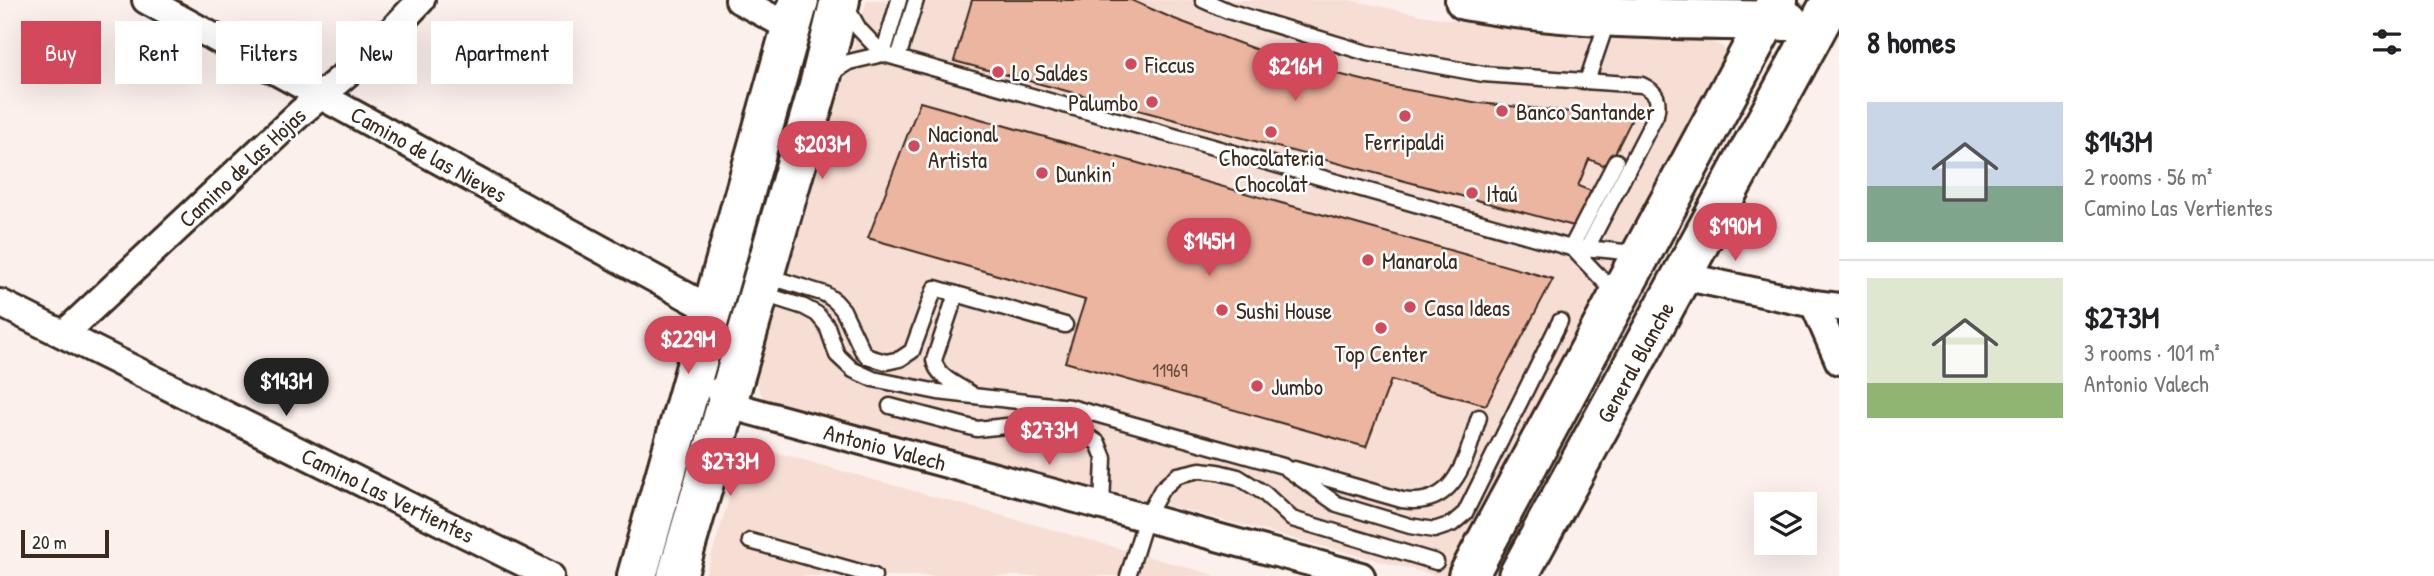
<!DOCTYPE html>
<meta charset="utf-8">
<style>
:root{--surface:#fff;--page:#f6f6f6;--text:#202124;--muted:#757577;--line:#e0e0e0;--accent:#d1495b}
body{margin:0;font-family:"Patrick Hand",sans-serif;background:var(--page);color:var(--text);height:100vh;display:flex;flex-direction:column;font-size:26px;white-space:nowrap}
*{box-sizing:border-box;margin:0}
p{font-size:23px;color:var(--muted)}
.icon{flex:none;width:38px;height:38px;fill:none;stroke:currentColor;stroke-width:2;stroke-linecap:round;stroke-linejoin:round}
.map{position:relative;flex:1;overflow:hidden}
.details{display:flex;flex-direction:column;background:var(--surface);width:595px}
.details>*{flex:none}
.guide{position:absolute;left:21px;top:21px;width:665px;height:63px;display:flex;gap:14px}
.controls{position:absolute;left:1754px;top:492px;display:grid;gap:14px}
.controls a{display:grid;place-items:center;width:63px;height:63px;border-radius:0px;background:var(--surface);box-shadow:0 7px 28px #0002;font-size:35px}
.scale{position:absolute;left:21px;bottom:18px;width:88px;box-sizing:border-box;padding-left:7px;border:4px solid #3b2a1e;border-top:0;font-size:19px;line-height:24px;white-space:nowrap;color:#3b2a1e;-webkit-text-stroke:5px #fff;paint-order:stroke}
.price{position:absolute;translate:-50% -60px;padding:0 16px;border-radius:24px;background:var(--accent);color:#fff;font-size:23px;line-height:46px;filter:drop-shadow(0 2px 4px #0008)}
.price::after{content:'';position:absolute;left:50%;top:42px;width:21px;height:16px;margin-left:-10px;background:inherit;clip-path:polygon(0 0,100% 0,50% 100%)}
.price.current{background:#222;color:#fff}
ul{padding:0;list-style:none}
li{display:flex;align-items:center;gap:21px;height:175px;padding:0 28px}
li+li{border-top:2px solid var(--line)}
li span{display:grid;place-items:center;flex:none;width:196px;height:140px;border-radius:0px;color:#555}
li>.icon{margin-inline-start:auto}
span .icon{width:84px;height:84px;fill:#fffc;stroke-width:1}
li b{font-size:30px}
h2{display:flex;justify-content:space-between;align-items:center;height:84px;padding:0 28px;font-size:30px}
.chip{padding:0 24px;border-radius:0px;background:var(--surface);box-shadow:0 7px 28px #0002;font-size:24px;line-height:63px}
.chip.current{background:var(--accent);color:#fff}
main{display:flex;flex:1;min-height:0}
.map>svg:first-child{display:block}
</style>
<main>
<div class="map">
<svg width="1839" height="576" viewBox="0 0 1839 576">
<rect width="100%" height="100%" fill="#fbf0ec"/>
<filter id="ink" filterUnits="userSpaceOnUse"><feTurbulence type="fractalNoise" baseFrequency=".0143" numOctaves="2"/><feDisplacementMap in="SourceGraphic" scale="14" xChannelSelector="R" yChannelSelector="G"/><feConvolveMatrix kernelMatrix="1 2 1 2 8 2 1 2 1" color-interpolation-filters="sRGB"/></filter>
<g filter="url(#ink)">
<!-- built -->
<g fill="#f6ded5">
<polygon points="867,0 1350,0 1421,15 1490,26 1560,33 1699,37 1722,46 1727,54 1728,66 1457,576 1437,576 765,401 759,390 756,377"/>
<polygon points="746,444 1218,576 705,576"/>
</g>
<!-- building -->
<g fill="#ecb5a0" stroke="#3b2a1e" stroke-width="2">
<polygon points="972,0 1131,0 1172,18 1252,48 1313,68 1391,87 1479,103 1581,113 1635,113 1608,167 1589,159 1578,186 1591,191 1574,226 954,61"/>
<polygon points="920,102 1553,279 1486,405 1391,380 1366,447 1065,362 1085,300 868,238"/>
</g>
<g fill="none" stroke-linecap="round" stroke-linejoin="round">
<!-- lane casing -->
<g stroke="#3b2a1e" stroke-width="19">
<g id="lane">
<path d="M1203,0L1228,11L1367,53L1483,74L1642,85C1657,92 1660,99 1656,115L1582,258"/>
<polyline points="846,6 859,29 883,54"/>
<polyline points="883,54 899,0"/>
<polyline points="898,58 916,0"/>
<path d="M828,75L849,62L883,54L1571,248C1594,247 1615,252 1637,253"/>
<polyline points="1587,81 1608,19"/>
<polyline points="1571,248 1616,161"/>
<polyline points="1575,251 1617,295"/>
<polyline points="764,275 825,294 835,301 843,310 862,350 868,357 886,362 900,359 912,351 935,288 1065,325"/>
<polyline points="760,293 804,307 817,314 827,326 837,355 853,370 873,379 938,392 1070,407 1283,466 1337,504 1410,526 1434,530 1452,524 1465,513 1560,321"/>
<path d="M956,294L934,360C936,376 957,385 970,393"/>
<polyline points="890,406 977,429 1035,423 1060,426 1081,432 1098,443 1104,458 1102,506"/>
<path d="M1294,469L1402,500C1457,509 1466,457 1479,417"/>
<polyline points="750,541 874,576"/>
<polyline points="1128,576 1146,518 1162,489 1178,475 1200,470 1218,472 1238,477 1264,493 1292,519 1436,562"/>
</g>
</g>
<!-- street casing -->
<g stroke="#3b2a1e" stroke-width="32">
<g id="street">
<polyline points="146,0 712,310"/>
<polyline points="739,0 791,28"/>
<polyline points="1682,276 1814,304 1839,307"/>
<polyline points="0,303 550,576"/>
<polyline points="1814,304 1839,361"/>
<polyline points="64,334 300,113 370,54 421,0"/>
<polyline points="719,391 725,404 1361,576"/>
</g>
</g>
<!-- secondary casing -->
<g stroke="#3b2a1e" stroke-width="44">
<g id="secondary">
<path d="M1465,0C1572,20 1679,19 1788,21"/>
<polyline points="637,576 799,0"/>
<polyline points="677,576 820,82 840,0"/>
<polyline points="1468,576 1778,0"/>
<polyline points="1518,576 1832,0"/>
</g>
</g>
<!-- lane -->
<use href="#lane" stroke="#fff" stroke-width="14"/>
<!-- street -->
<use href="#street" stroke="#fff" stroke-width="26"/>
<!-- secondary -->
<use href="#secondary" stroke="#fff" stroke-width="38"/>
</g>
</g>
<!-- markers -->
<g fill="#d1495b" stroke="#fff" stroke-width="2.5">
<circle cx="1131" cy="64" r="7"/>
<circle cx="998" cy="72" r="7"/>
<circle cx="1152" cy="102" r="7"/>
<circle cx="1502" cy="111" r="7"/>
<circle cx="1405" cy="116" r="7"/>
<circle cx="1271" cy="132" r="7"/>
<circle cx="914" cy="146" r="7"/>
<circle cx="1042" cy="173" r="7"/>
<circle cx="1472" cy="193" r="7"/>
<circle cx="1368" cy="260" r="7"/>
<circle cx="1410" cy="307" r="7"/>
<circle cx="1222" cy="310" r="7"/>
<circle cx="1381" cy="328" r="7"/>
<circle cx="1257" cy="386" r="7"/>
</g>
<g text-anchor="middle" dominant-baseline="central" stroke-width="5" stroke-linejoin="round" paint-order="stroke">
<!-- number labels -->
<g font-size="19" fill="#674d3e">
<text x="1170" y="370">11969</text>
</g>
<!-- poi labels -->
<g font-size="23" fill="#3b2a1e" stroke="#fff" text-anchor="start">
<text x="1145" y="64">Ficcus</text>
<text x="1012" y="72">Lo Saldes</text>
<text x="1138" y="102" text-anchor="end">Palumbo</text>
<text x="1516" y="111">Banco Santander</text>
<text x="928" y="133">Nacional<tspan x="928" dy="26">Artista</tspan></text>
<text x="1405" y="141" text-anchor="middle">Ferripaldi</text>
<text x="1271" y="157" text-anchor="middle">Chocolateria<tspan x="1271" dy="26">Chocolat</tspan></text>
<text x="1056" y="173">Dunkin'</text>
<text x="1486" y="193">Itaú</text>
<text x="1382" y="260">Manarola</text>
<text x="1424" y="307">Casa Ideas</text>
<text x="1236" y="310">Sushi House</text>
<text x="1381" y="353" text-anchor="middle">Top Center</text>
<text x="1271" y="386">Jumbo</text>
</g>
<!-- street labels -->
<g font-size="23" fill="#3b2a1e" stroke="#fff">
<text transform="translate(429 154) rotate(29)">Camino de las Nieves</text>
<text transform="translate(242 167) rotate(-43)">Camino de las Hojas</text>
<text transform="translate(1635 362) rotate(-61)">General Blanche</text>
<text transform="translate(885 447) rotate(15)">Antonio Valech</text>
<text transform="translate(388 495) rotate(26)">Camino Las Vertientes</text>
</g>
</g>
</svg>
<div class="controls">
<a><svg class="icon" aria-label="layers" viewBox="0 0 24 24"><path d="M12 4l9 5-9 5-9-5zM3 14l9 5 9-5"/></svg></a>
</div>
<div class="scale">20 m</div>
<b class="price" style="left:1295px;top:103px">$216M</b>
<b class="price" style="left:822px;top:181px">$203M</b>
<b class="price" style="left:1735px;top:263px">$190M</b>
<b class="price" style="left:1209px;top:278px">$145M</b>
<b class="price" style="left:688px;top:376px">$229M</b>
<b class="price current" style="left:286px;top:418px">$143M</b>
<b class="price" style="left:1049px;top:467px">$273M</b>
<b class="price" style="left:730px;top:498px">$273M</b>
<div class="guide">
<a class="chip current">Buy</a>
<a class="chip">Rent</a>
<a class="chip">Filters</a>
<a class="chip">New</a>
<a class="chip">Apartment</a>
</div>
</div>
<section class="details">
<h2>8 homes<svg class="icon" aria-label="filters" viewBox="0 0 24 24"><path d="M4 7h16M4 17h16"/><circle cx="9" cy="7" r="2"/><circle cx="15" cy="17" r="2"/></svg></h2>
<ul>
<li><span style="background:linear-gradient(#c9d6e8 60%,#7fa58c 0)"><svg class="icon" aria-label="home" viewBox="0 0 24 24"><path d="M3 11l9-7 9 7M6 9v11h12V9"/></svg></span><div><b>$143M</b><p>2 rooms · 56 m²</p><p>Camino Las Vertientes</p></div></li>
<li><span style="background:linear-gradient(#dfe7d0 75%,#8fb573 0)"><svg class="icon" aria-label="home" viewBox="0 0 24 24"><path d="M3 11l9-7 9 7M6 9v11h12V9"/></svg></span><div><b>$273M</b><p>3 rooms · 101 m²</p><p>Antonio Valech</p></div></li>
</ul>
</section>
</main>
